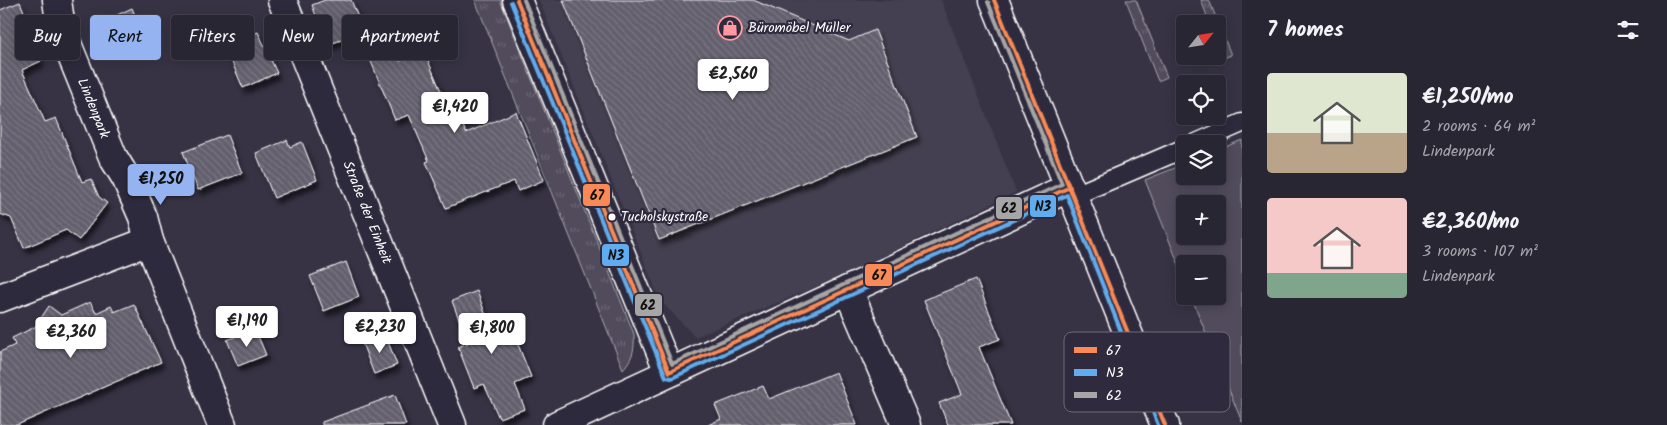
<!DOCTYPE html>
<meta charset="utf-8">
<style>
:root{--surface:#292634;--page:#312e3c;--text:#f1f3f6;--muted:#a5a5ac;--line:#45434f;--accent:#95b2f1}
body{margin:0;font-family:Kalam,sans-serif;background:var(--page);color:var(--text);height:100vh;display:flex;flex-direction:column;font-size:19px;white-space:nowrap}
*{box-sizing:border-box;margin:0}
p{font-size:16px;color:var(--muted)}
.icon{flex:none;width:28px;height:28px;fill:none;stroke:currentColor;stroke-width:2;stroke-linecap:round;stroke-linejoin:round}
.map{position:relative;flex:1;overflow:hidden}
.side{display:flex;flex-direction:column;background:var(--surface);width:425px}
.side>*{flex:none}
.hud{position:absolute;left:15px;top:15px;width:475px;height:45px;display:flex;gap:10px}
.needle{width:32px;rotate:60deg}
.controls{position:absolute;left:1176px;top:15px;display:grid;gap:10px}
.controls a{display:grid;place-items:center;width:50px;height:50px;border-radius:5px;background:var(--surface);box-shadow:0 2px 12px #0003,0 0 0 1px var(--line);font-size:25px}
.price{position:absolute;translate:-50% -42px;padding:0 11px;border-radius:5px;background:#fff;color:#222;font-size:16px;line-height:32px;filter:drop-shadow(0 1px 2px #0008)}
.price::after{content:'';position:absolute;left:50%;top:30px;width:15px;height:11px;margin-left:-8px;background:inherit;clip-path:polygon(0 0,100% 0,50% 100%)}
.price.active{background:var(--accent);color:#111}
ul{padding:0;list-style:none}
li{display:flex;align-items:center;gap:15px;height:125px;padding:0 25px}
li span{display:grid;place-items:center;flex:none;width:140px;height:100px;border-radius:5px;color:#555}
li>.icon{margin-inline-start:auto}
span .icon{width:60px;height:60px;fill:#fffc;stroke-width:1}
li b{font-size:21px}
h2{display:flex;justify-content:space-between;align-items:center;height:60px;padding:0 25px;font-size:21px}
.tag{padding:0 18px;border-radius:5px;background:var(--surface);box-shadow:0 2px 12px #0003,0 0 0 1px var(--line);font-size:18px;line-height:45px}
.tag.active{background:var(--accent);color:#111}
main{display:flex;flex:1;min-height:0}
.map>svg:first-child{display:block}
</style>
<main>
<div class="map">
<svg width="1242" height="425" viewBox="0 0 1242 425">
<defs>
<pattern id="grass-tufts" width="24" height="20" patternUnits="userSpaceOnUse" patternTransform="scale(1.25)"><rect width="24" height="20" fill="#514c5c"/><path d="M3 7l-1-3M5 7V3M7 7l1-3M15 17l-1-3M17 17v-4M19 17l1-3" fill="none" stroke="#6b6774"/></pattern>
<pattern id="building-back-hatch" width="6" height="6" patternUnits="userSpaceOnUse" patternTransform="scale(1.25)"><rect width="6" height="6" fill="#635f6d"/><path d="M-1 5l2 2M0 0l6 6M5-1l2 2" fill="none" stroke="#7a7783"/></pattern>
<filter id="shadow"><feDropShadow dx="3" dy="5.5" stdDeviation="2.5" flood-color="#0009"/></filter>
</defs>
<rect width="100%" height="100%" fill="#373345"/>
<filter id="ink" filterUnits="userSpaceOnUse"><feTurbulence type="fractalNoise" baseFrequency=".02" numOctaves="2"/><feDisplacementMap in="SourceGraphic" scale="10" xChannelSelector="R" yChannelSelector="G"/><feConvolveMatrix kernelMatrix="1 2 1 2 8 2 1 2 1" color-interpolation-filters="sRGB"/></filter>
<g filter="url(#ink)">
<!-- built -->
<polygon fill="#444051" points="539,0 941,0 1016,192 832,280 695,337 660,300"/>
<!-- grass -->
<g fill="url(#grass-tufts)" stroke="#a8a6ae">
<path d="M475,0H500L634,334C635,349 633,358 623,369Z"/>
<polygon points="1126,0 1136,0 1167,77 1158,81"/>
<polygon points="1201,0 1209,0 1231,55 1224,58 1218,42 1218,24 1210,24"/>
</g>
<!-- garden -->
<path fill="#514c5c" stroke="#a8a6ae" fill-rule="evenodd" d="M1242,140V422L1191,296H1218V264H1185V280L1145,180L1185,164V176H1218V150ZM1185,204H1218V236H1185Z"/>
<!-- building -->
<g fill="url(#building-back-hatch)" stroke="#fff" filter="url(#shadow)">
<polygon points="325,0 351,0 364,32 327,45 312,5"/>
<polygon points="563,0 753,0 849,41 875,30 917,137 659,240"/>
<polygon points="20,2 32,31 28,33 41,61 22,70 45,122 56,118 82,182 91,179 99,197 107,203 79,240 66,230 24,248 11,218 0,214 0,10"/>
<polygon points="132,8 142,32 111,46 100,23"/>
<polygon points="258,32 277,73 243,88 225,46"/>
<polygon points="395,48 400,61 424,51 443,96 450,94 466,133 516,112 544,180 518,191 514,181 446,208 426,162 429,161 409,115 395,120 370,59"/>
<polygon points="227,135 242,173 198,190 183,152"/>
<polygon points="287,140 290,147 302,142 317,180 274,198 256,153"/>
<polygon points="346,262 359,297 324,311 310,276"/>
<polygon points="976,279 1000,339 979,347 1011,425 948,425 939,403 962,394 924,300"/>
<polygon points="477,291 489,324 507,317 531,377 515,384 525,409 499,418 484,384 474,388 458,347 468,343 452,301"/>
<polygon points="90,302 96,313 111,306 114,312 134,304 161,362 17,425 0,425 0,352 15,345 12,338 35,327 49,306 61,315"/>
<polygon points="255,329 266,355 238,366 227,340"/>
<polygon points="385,334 397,365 374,374 362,343"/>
<polygon points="836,372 857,425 708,425 721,419 715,405 763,386 769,399"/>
<polygon points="395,395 406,425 322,425 322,422"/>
</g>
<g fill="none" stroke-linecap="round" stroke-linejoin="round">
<!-- service casing -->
<g stroke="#fff" stroke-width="21">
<g id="service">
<polyline points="1194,144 1242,123"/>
<polyline points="1073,196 1185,148"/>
</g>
</g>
<!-- minor casing -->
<g stroke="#fff" stroke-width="31">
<g id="minor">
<path id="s1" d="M57,0L61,29L113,157L126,178L143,217L149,241L222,425"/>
<path id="s2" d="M282,0L452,425"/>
<polyline points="517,0 669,372"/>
<polyline points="848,290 906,425"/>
<polyline points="0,298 149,241"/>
<polyline points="557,425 1070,187"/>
</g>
</g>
<!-- primary casing -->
<g stroke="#fff" stroke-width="31">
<polyline id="primary" points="994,0 1165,425"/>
</g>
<!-- service -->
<use href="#service" stroke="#2f2a3d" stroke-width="18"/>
<!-- minor -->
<use href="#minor" stroke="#2f2a3d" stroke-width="28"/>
<!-- primary -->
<use href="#primary" stroke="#2f2a3d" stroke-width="28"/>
<!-- bus-1 casing -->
<g stroke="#2f2a3d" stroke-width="8">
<g id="bus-1">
<polyline points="517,0 669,372 1070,187"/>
<polyline points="994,0 1165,425"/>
</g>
</g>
<!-- bus-2 casing -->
<g stroke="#2f2a3d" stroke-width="8">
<polyline id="bus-2" points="511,2 666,377 672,378 1067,195 1158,425"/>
</g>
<!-- bus-3 casing -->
<g stroke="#2f2a3d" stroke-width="8">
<polyline id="bus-3" points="524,0 672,364 1062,184 988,2"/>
</g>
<!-- bus-1 -->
<use href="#bus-1" stroke="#f98a56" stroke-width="4"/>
<!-- bus-2 -->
<use href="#bus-2" stroke="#60acee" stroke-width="4"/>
<!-- bus-3 -->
<use href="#bus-3" stroke="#a6a6a6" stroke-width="4"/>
</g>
</g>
<!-- icons -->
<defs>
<g id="shop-ring" transform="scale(1.25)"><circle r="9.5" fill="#2f2a3d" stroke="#ff9aa2" stroke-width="1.5"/><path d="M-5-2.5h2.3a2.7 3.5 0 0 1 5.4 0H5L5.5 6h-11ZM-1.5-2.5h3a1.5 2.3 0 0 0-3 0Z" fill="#ff9aa2"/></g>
</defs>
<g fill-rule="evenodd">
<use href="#shop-ring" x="730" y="28"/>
</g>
<!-- markers -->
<circle fill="#fff" stroke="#2f2a3d" stroke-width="2" cx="612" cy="217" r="4.5"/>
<g text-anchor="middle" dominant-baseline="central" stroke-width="4.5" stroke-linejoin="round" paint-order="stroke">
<!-- bus labels -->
<g font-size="13" fill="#fff" stroke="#2f2a3d" text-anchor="start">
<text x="621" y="217">Tucholskystraße</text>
</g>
<!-- poi labels -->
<g font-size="14" fill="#fff" stroke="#2f2a3d" text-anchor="start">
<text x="748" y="28">Büromöbel Müller</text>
</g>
<!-- street labels -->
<g font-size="14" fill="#fff" stroke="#2f2a3d">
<text stroke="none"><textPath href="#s1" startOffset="115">Lindenpark</textPath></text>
<text stroke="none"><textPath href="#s2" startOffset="229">Straße der Einheit</textPath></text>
</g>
</g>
<!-- legend -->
<rect x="1064" y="332" width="166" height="80" rx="8" fill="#2f2a3d" stroke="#6d6a77" stroke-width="1"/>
<rect x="1074" y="347" width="23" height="6" fill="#f98a56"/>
<rect x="1074" y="369" width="23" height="7" fill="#60acee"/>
<rect x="1074" y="392" width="23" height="6" fill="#a6a6a6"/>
<g font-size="14" fill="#fff">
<text x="1106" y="355">67</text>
<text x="1106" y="377">N3</text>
<text x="1106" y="400">62</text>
</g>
<g stroke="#2f2a3d" stroke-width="2">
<rect x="582" y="183" width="29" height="24" rx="5" fill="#f98a56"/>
<rect x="1029" y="194" width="28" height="24" rx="5" fill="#60acee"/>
<rect x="995" y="196" width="28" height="24" rx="5" fill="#a6a6a6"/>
<rect x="601" y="243" width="29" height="24" rx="5" fill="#60acee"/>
<rect x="864" y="263" width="29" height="24" rx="5" fill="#f98a56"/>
<rect x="634" y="293" width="29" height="24" rx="5" fill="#a6a6a6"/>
</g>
<g font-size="14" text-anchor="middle" font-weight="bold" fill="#111">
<text x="597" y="200">67</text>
<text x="1043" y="211">N3</text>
<text x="1009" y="213">62</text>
<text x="616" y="260">N3</text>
<text x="879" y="280">67</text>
<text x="648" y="310">62</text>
</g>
</svg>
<div class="controls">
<a><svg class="needle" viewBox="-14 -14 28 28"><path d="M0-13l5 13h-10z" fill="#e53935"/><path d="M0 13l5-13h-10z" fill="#a5a5ac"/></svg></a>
<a><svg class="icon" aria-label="locate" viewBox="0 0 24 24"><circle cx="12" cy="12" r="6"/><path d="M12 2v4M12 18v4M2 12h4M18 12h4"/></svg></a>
<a><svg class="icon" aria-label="layers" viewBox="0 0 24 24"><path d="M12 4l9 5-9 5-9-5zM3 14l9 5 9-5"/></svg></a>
<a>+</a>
<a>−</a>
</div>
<b class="price" style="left:733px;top:101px">€2,560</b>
<b class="price" style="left:455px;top:134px">€1,420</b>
<b class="price active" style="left:161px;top:206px">€1,250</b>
<b class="price" style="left:247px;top:348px">€1,190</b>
<b class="price" style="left:380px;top:354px">€2,230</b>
<b class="price" style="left:492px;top:355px">€1,800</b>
<b class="price" style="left:71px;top:359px">€2,360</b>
<div class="hud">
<a class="tag">Buy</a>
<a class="tag active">Rent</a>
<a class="tag">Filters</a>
<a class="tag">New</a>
<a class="tag">Apartment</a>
</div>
</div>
<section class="side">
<h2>7 homes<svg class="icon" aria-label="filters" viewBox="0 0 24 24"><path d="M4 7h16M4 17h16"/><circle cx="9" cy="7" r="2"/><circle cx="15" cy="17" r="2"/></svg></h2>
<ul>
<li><span style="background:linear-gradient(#dfe7d0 60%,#b9a48a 0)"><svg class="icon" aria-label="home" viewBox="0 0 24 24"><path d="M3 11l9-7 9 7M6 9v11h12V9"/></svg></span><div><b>€1,250/mo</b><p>2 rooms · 64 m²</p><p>Lindenpark</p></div></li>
<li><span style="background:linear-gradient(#f6c9c9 75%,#7fa58c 0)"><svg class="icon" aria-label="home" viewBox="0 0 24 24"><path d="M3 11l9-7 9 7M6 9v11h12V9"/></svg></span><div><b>€2,360/mo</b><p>3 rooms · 107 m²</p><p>Lindenpark</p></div></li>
</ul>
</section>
</main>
